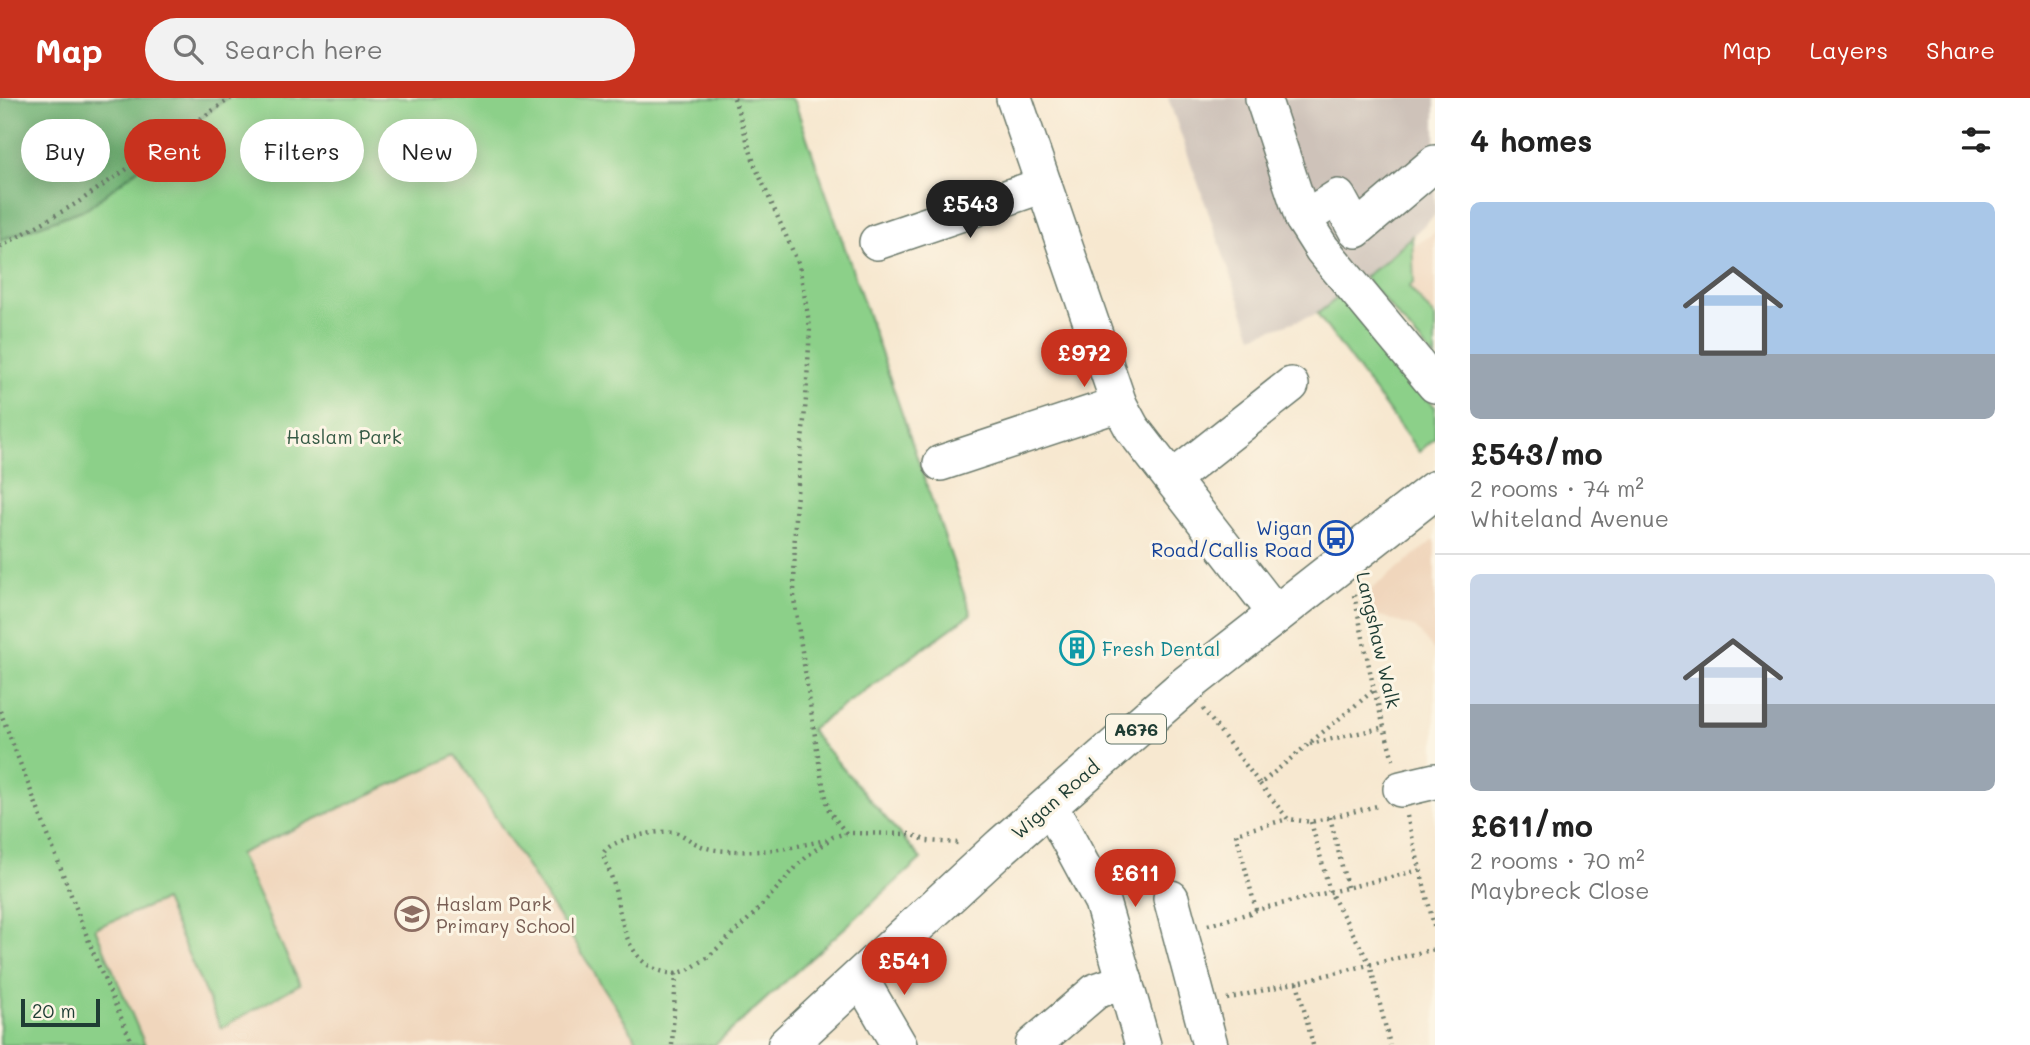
<!DOCTYPE html>
<meta charset="utf-8">
<style>
:root{--surface:#fff;--page:#f2f2f2;--text:#222;--muted:#767676;--line:#e0e0e0;--accent:#c8321e}
body{margin:0;font-family:Mali,sans-serif;background:var(--page);color:var(--text);height:100vh;display:flex;flex-direction:column;font-size:26px;white-space:nowrap}
*{box-sizing:border-box;margin:0}
p{font-size:23px;color:var(--muted)}
.icon{flex:none;width:38px;height:38px;fill:none;stroke:currentColor;stroke-width:2;stroke-linecap:round;stroke-linejoin:round}
.map{position:relative;flex:1;overflow:hidden}
.side{display:flex;flex-direction:column;background:var(--surface);width:595px}
.side>*{flex:none}
.hud{position:absolute;left:21px;top:21px;width:665px;height:63px;display:flex;gap:14px}
.scale{position:absolute;left:21px;bottom:18px;width:79px;box-sizing:border-box;padding-left:7px;border:4px solid #1f3d34;border-top:0;font-size:19px;line-height:24px;white-space:nowrap;color:#1f3d34;-webkit-text-stroke:5px #fcf5e5;paint-order:stroke}
.price{position:absolute;translate:-50% -60px;padding:0 16px;border-radius:24px;background:var(--accent);color:#fff;font-size:23px;line-height:46px;filter:drop-shadow(0 2px 4px #0008)}
.price::after{content:'';position:absolute;left:50%;top:42px;width:21px;height:16px;margin-left:-10px;background:inherit;clip-path:polygon(0 0,100% 0,50% 100%)}
.price.selected{background:#222;color:#fff}
ul{padding:0;list-style:none}
li{display:grid;align-content:center;gap:14px;height:371px;padding:0 35px}
li+li{border-top:2px solid var(--line)}
li span{display:grid;place-items:center;height:217px;border-radius:10px;color:#555}
li>.icon{margin-inline-start:auto}
span .icon{width:126px;height:126px;fill:#fffc;stroke-width:1}
li b{font-size:30px}
h2{display:flex;justify-content:space-between;align-items:center;height:84px;padding:0 35px;font-size:30px}
.tag{padding:0 24px;border-radius:32px;background:var(--surface);box-shadow:0 4px 18px #0003;font-size:24px;line-height:63px}
.tag.selected{background:var(--accent);color:#fff}
header{display:flex;align-items:center;gap:42px;box-sizing:border-box;height:98px;padding:0 35px;background:var(--accent);color:#fff}
header strong{font-size:33px}
nav{display:flex;gap:38px;margin-inline-start:auto;font-size:24px}
.search{width:490px;height:63px;background:var(--page);display:flex;align-items:center;gap:18px;box-sizing:border-box;padding:0 24px;border-radius:38px;color:var(--muted);font-size:26px}
main{display:flex;flex:1;min-height:0}
.map>svg:first-child{display:block}
</style>
<header>
<strong>Map</strong>
<div class="search"><svg class="icon" aria-label="search" viewBox="0 0 24 24"><circle cx="10" cy="10" r="6"/><path d="M15 15l6 6"/></svg>Search here</div>
<nav><a>Map</a><a>Layers</a><a>Share</a></nav>
</header>
<main>
<div class="map">
<svg width="1435" height="947" viewBox="0 0 1435 947">
<rect width="100%" height="100%" fill="#fcf5e5"/>
<filter id="ink" filterUnits="userSpaceOnUse"><feTurbulence type="fractalNoise" baseFrequency=".0143" numOctaves="2"/><feDisplacementMap in="SourceGraphic" scale="14" xChannelSelector="R" yChannelSelector="G"/><feConvolveMatrix kernelMatrix="1 2 1 2 8 2 1 2 1" color-interpolation-filters="sRGB"/></filter>
<filter id="wash" filterUnits="userSpaceOnUse"><feTurbulence type="fractalNoise" baseFrequency=".00686" numOctaves="4" result="noise"/><feDisplacementMap in="SourceGraphic" scale="28" xChannelSelector="R" yChannelSelector="G"/><feGaussianBlur stdDeviation="1.57" result="paint"/><feColorMatrix in="noise" values="0 0 0 0 0 0 0 0 0 0 0 0 0 0 0 0 0 1.4 0 .05"/><feComposite in="paint" operator="in"/></filter>
<g filter="url(#wash)">
<rect width="100%" height="100%" fill="#f7e8d0"/>
<!-- built -->
<g fill="#f0d6bc">
<polygon points="1435,134 1435,220 1409,189 1414,183 1412,150"/>
<polygon points="1435,441 1435,554 1416,530 1369,514 1359,501"/>
<polygon points="456,657 640,947 145,947 95,830 164,801 221,929 300,886 239,757"/>
</g>
<!-- industrial -->
<polygon fill="#cec2b9" points="1168,0 1435,0 1435,117 1383,165 1317,216 1252,238"/>
<!-- green -->
<g fill="#8cd089" stroke="#56865e" stroke-width="2">
<polygon points="227,0 790,0 795,5 971,516 810,632 921,761 715,947 640,947 456,657 239,756 300,886 221,930 164,802 95,830 145,947 0,947 0,142 88,110"/>
<polygon points="1412,138 1414,184 1409,189 1435,220 1435,261 1364,179 1383,165"/>
<polygon points="1340,198 1435,309 1435,340 1419,354 1317,216"/>
</g>
<!-- forest -->
<polygon fill="#71b275" stroke="#487854" stroke-width="2" points="0,0 227,0 88,110 0,142"/>
</g>
<g filter="url(#ink)">
<g fill="none" stroke-linecap="round" stroke-linejoin="round">
<!-- minor casing -->
<g stroke="#6b796b" stroke-width="38">
<g id="minor">
<polyline points="1014,0 1119,306 1132,330 1276,516"/>
<polyline points="1263,0 1303,121 1322,151 1435,287"/>
<polyline points="1303,121 1338,99 1356,132 1435,65"/>
<polyline points="877,144 1044,87"/>
<polyline points="941,365 1119,306"/>
<polyline points="1172,381 1291,287"/>
<polyline points="1401,691 1435,683"/>
<polyline points="1049,706 1102,804 1143,947"/>
<polyline points="1171,800 1210,947"/>
<polyline points="860,880 899,947"/>
<polyline points="1033,947 1096,893 1125,883"/>
</g>
</g>
<!-- major casing -->
<g stroke="#6b796b" stroke-width="41">
<polyline id="major" points="787,947 1002,748 1185,588 1435,392"/>
</g>
<!-- path -->
<g stroke="#6b796b" stroke-width="4.5" stroke-dasharray="2 5" stroke-linecap="butt">
<polyline points="734,0 755,68 799,167 810,229 806,301 795,417 794,501 821,677 829,713 846,735"/>
<polyline points="0,149 77,105 231,0"/>
<polyline points="1354,497 1374,592 1393,662"/>
<polyline points="1203,611 1260,686 1374,592"/>
<polyline points="0,613 98,867 133,947"/>
<polyline points="1310,646 1385,629"/>
<polyline points="1260,686 1288,721 1311,724 1377,708"/>
<polyline points="1407,718 1435,832"/>
<polyline points="1330,719 1347,789"/>
<polyline points="1311,724 1330,794 1370,866 1390,947"/>
<polyline points="1256,812 1236,735 1288,721"/>
<polyline points="1208,827 1250,815 1256,812 1420,772"/>
<path d="M676,876C626,872 623,827 614,787C611,776 606,766 603,756C609,741 657,732 673,734C682,735 688,742 697,746C708,752 722,753 734,753C767,755 794,749 826,742"/>
<polyline points="1297,884 1313,947"/>
<polyline points="1227,901 1435,851"/>
<polyline points="672,947 676,876 688,872 707,860 754,816 799,766 811,755 833,739 846,735 911,736 927,743 959,745"/>
</g>
<!-- minor -->
<use href="#minor" stroke="#fff" stroke-width="35"/>
<!-- major -->
<use href="#major" stroke="#fff" stroke-width="38"/>
</g>
</g>
<!-- icons -->
<defs>
<g id="bus-ring" transform="scale(1.75)"><circle r="9.5" fill="#fcf5e5" stroke="#1a4fb4" stroke-width="1.5"/><path d="M-5-6H5V4H4V6H2V4H-2V6H-4V4H-5ZM-3.5-4V0h7V-4ZM-3.5 1.2v1.5H-2V1.2ZM2 1.2v1.5H3.5V1.2Z" fill="#1a4fb4"/></g>
<g id="building-ring" transform="scale(1.75)"><circle r="9.5" fill="#fcf5e5" stroke="#0f9aa8" stroke-width="1.5"/><path d="M-4-6H4V6H1V3H-1V6H-4ZM-2.5-4.3h1.7v1.8h-1.7ZM.8-4.3h1.7v1.8H.8ZM-2.5-1h1.7V.8h-1.7ZM.8-1h1.7V.8H.8Z" fill="#0f9aa8"/></g>
<g id="school-ring" transform="scale(1.75)"><circle r="9.5" fill="#fcf5e5" stroke="#8d6e63" stroke-width="1.5"/><path d="M0-5L7-2L0 1L-7-2ZM-4 1L0 2.5L4 1V4Q0 6-4 4Z" fill="#8d6e63"/></g>
</defs>
<g fill-rule="evenodd">
<use href="#bus-ring" x="1336" y="440"/>
<use href="#building-ring" x="1077" y="550"/>
<use href="#school-ring" x="412" y="816"/>
</g>
<g text-anchor="middle" dominant-baseline="central" stroke-width="6" stroke-linejoin="round" paint-order="stroke">
<!-- shield labels -->
<rect fill="#fcf5e5" stroke="#617469" stroke-width="2" x="1106" y="616.5" width="60" height="29" rx="5"/>
<g font-size="18" font-weight="bold" fill="#1f3d34">
<text x="1136" y="631">A676</text>
</g>
<!-- park labels -->
<g font-size="19" fill="#355a45" stroke="#fcf5e5">
<text x="344" y="338">Haslam Park</text>
</g>
<!-- transit labels -->
<g font-size="19" fill="#164399" stroke="#fcf5e5" text-anchor="end">
<text x="1312" y="429">Wigan<tspan x="1312" dy="22">Road/Callis Road</tspan></text>
</g>
<!-- street labels -->
<g font-size="19" fill="#1f3d34" stroke="#fcf5e5">
<text transform="translate(1379 542) rotate(77)">Langshaw Walk</text>
<text transform="translate(1055 701) rotate(-41)">Wigan Road</text>
</g>
<!-- culture labels -->
<g font-size="19" fill="#0d838f" stroke="#fcf5e5" text-anchor="start">
<text x="1102" y="550">Fresh Dental</text>
</g>
<!-- education labels -->
<g font-size="19" fill="#785e54" stroke="#fcf5e5" text-anchor="start">
<text x="436" y="805">Haslam Park<tspan x="436" dy="22">Primary School</tspan></text>
</g>
</g>
</svg>
<div class="scale">20 m</div>
<b class="price selected" style="left:970px;top:142px">£543</b>
<b class="price" style="left:1084px;top:291px">£972</b>
<b class="price" style="left:1135px;top:811px">£611</b>
<b class="price" style="left:904px;top:899px">£541</b>
<div class="hud">
<a class="tag">Buy</a>
<a class="tag selected">Rent</a>
<a class="tag">Filters</a>
<a class="tag">New</a>
</div>
</div>
<section class="side">
<h2>4 homes<svg class="icon" aria-label="filters" viewBox="0 0 24 24"><path d="M4 7h16M4 17h16"/><circle cx="9" cy="7" r="2"/><circle cx="15" cy="17" r="2"/></svg></h2>
<ul>
<li><span style="background:linear-gradient(#a9c7e8 70%,#9aa5b1 0)"><svg class="icon" aria-label="home" viewBox="0 0 24 24"><path d="M3 11l9-7 9 7M6 9v11h12V9"/></svg></span><div><b>£543/mo</b><p>2 rooms · 74 m²</p><p>Whiteland Avenue</p></div></li>
<li><span style="background:linear-gradient(#c9d6e8 60%,#9aa5b1 0)"><svg class="icon" aria-label="home" viewBox="0 0 24 24"><path d="M3 11l9-7 9 7M6 9v11h12V9"/></svg></span><div><b>£611/mo</b><p>2 rooms · 70 m²</p><p>Maybreck Close</p></div></li>
</ul>
</section>
</main>
